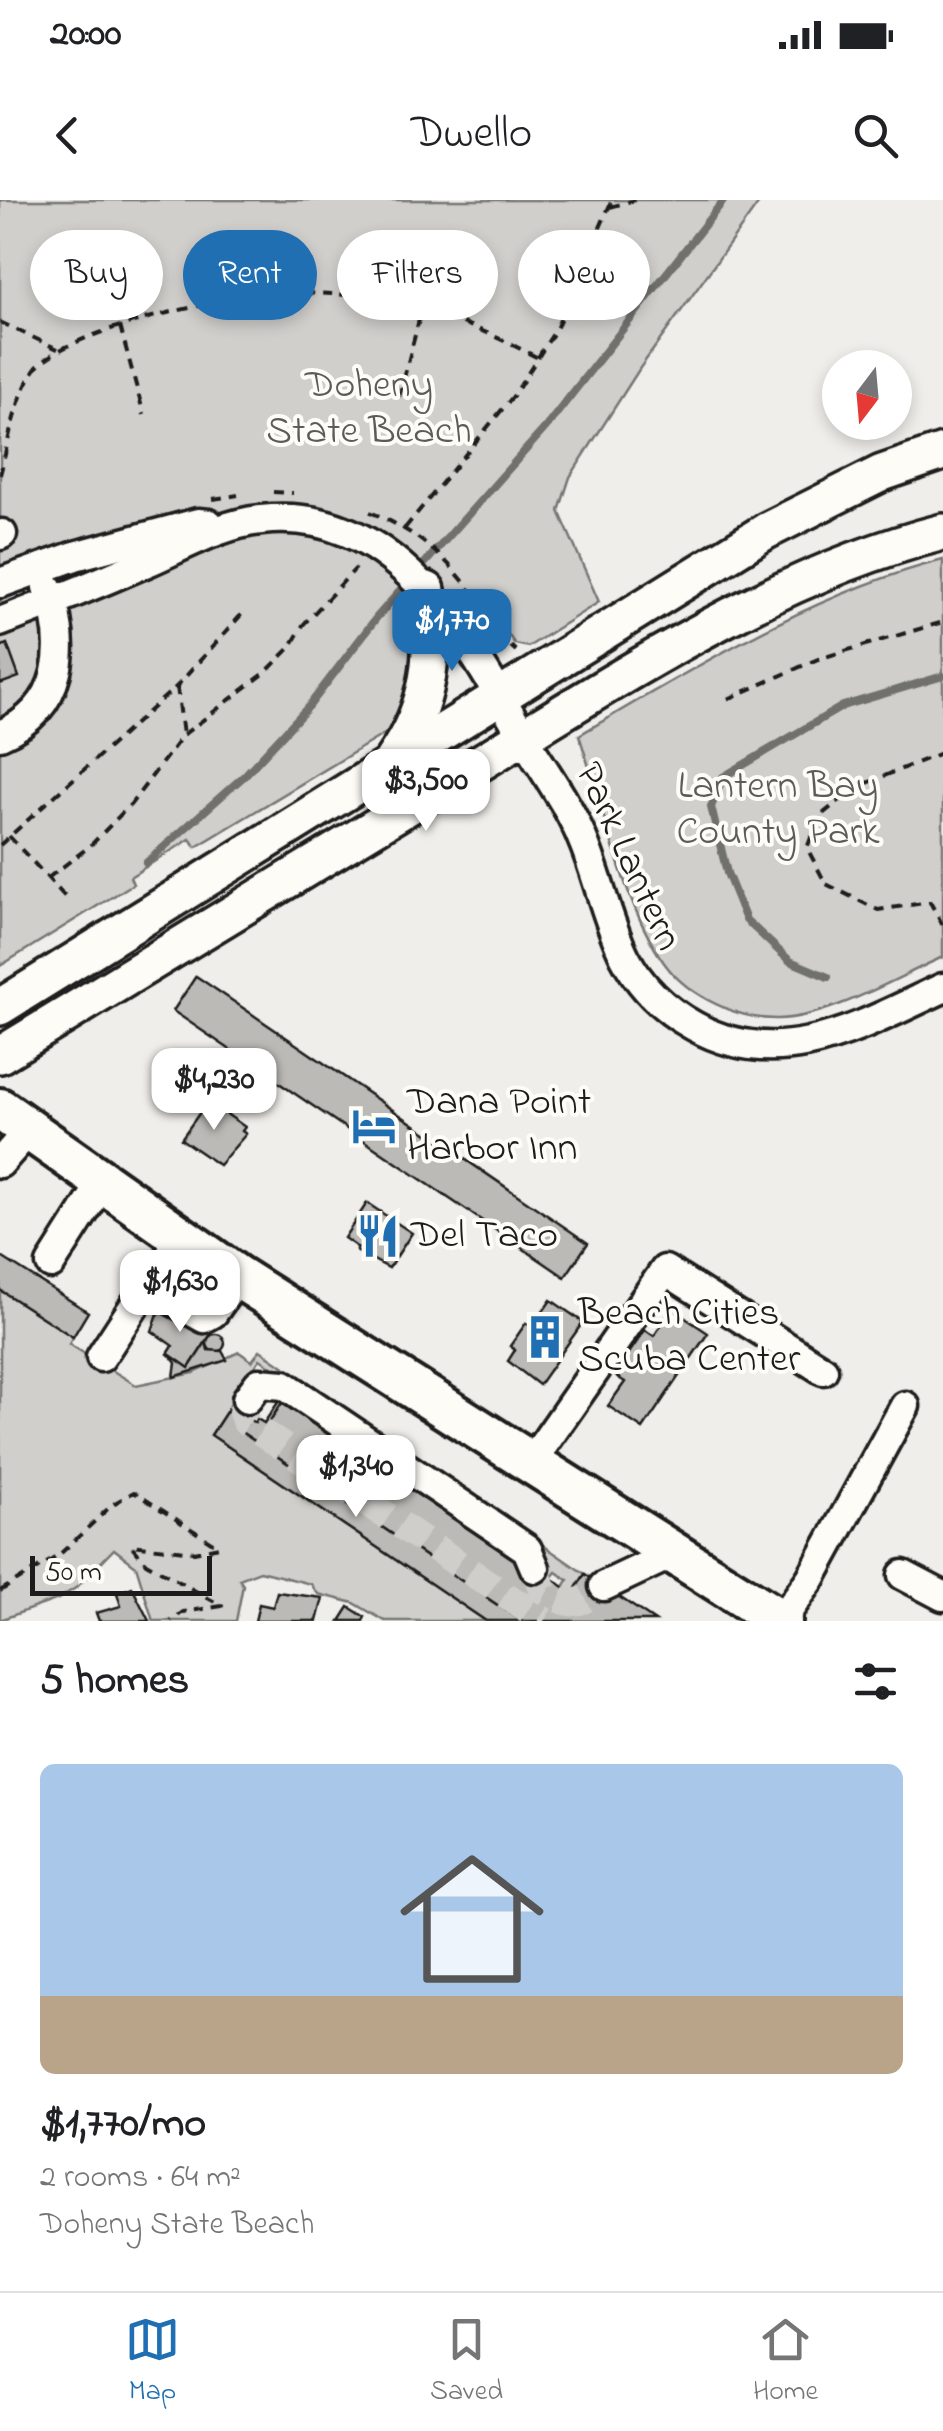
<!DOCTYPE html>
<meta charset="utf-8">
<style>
:root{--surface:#fff;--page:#f6f6f6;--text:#202124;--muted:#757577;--line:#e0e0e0;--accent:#1f6fb2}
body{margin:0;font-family:"Indie Flower",sans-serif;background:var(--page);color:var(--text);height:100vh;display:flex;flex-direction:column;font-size:38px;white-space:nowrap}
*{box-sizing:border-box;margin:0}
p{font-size:32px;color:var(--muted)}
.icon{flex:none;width:55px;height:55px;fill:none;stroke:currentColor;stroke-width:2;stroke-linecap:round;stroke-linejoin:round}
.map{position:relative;height:1421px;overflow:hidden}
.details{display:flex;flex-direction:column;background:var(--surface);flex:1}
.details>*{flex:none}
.guide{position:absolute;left:30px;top:30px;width:885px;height:90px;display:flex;gap:20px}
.needle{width:65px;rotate:196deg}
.tools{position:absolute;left:822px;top:150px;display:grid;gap:20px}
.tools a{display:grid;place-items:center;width:90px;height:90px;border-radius:50%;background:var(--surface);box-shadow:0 5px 15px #0003;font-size:50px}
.scale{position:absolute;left:30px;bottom:25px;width:182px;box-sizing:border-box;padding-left:10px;border:5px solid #1c1c1c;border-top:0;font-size:28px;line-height:35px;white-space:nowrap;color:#1c1c1c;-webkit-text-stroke:8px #fdfcf7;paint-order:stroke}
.price{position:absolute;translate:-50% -85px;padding:0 22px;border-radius:20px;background:#fff;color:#222;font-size:32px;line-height:65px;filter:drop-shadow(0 2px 5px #0008)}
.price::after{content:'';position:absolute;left:50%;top:60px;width:30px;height:22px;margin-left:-15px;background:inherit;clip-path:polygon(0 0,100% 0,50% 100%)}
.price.current{background:var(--accent);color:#fff}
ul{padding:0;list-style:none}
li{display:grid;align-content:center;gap:20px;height:530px;padding:0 40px}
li+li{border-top:2px solid var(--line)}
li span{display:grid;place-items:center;height:310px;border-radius:15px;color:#555}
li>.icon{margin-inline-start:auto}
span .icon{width:180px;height:180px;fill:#fffc;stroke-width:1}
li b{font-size:42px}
h2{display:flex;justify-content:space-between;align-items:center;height:120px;padding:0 40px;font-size:42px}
.chip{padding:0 35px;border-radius:45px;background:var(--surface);box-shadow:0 5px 15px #0003;font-size:35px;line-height:90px}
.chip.current{background:var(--accent);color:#fff}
.status{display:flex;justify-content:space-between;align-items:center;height:70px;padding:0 50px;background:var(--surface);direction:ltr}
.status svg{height:28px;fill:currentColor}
header{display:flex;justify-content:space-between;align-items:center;height:130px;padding:0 40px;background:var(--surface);font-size:45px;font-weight:600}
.dock{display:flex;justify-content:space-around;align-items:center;height:140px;border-top:2px solid var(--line);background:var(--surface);font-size:28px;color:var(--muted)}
.dock a{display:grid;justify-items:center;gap:5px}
.dock .current{color:var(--accent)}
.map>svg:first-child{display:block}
</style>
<div class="status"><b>20:00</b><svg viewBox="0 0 49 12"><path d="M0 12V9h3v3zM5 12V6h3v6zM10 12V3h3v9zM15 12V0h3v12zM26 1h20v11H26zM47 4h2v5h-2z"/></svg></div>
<header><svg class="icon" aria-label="back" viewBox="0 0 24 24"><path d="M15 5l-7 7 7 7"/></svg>Dwello<svg class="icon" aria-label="search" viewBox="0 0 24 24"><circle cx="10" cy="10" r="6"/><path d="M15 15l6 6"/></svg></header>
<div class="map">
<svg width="943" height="1421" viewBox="0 0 943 1421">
<rect width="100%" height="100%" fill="#f0eeea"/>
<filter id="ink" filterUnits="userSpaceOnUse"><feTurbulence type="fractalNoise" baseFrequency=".01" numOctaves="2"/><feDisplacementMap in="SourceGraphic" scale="20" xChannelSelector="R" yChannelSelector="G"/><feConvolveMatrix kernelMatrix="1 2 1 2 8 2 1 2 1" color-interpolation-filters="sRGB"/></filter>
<g filter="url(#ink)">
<!-- green -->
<g fill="#d0cfcc" stroke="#767674" stroke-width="2.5">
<polygon points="0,0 761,0 640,168 570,277 559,311 599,402 528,447 515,444 486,405 424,452 396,527 196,647 190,639 130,677 133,684 0,766"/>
<path d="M943,360V757C897,777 829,818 778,819C739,820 688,796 665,764C625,710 601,601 579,535C694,468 813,393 943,360Z"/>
<polygon points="0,1090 73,1137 69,1144 136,1185 194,1173 239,1152 252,1161 260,1150 585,1374 573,1393 564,1387 568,1380 556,1372 551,1378 543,1373 546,1363 541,1347 260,1159 211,1235 486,1421 385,1421 354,1403 318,1394 311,1384 260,1371 239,1379 243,1385 236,1421 153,1421 136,1366 114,1349 77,1387 58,1399 0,1420"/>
</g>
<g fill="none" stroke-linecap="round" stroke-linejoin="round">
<!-- stream -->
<g stroke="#706f6d" stroke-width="8">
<polyline points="146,663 244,576 309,506 377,417 546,227 724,0"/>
<polyline points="828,777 790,761 746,720 727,673 711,607 723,577 843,506 943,476"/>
</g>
</g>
<!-- building -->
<g fill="#bbbab6" stroke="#1c1c1c" stroke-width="2.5" fill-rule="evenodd">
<polygon points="7,444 19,477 0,484 0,447"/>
<polygon points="196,776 588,1043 565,1077 173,811"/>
<polygon points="208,901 245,927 242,931 246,934 219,965 181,939"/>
<polygon points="367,1003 412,1033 389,1068 356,1051 358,1048 344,1038"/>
<polygon points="0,1056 88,1112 73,1137 0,1090"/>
<polygon points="551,1100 583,1122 539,1185 508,1161 515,1150 510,1146 526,1123 532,1127"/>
<polygon points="162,1102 211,1134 189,1168 168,1154 173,1146 152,1131"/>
<polygon points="672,1109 708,1133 643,1229 608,1206 625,1182 614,1175 645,1130 654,1136"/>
<circle cx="216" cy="1143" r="9"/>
<polygon points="206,1142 208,1150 222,1151 227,1160 174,1177 176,1163 169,1154 189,1168"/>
<path d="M267,1188L526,1361L523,1365L282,1203L256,1242L241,1232L247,1224L228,1209L239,1193ZM266,1193L279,1201L264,1223L257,1219L255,1223L247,1218Z"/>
<polygon points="282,1203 523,1365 526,1361 573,1393 585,1374 655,1421 521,1421 256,1242"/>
<polygon points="228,1209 247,1224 241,1232 521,1421 486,1421 211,1235"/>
<polygon points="132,1387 149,1421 99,1421 96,1413 121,1406 117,1393"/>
<polygon points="277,1392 323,1398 317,1421 255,1421 259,1404 273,1407"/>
<polygon points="349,1407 365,1417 363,1421 340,1421"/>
</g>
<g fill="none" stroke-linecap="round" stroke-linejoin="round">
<!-- minor-tunnel -->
<g stroke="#d0cecb" stroke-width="28" stroke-dasharray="28 14" stroke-linecap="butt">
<polyline points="247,1199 242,1212 246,1222 544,1421"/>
<path d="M535,1368L543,1390C571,1408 579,1406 604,1386"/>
</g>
<!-- minor casing -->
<g stroke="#1c1c1c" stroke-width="35">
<g id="minor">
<polyline points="0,335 2,334"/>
<polyline points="0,383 75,356 198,323 209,324"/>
<path d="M0,422C50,403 99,383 147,362C184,346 221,324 261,320C396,304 467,440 524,538C544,571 570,606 584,643C599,680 607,721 625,757C640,786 665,810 694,826C781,875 862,825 943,788"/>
<path d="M0,535C64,508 69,446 47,387"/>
<polyline points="0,963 29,930"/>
<polyline points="51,1064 103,982"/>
<polyline points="147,1086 204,1118 213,1113 238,1077"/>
<polyline points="101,1157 155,1074 184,1039"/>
<polyline points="247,1199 259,1183 284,1185 527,1349 535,1368"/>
<polyline points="530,1264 665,1070 823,1170"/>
<polyline points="903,1375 943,1396"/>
<polyline points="604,1386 672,1354"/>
<polyline points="781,1421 811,1378 905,1206"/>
</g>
</g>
<!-- major casing -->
<g stroke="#1c1c1c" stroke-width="42">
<g id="major">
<path d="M393,559C431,505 435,454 427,390"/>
<polyline points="0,807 766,331 882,273 943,252"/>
<path d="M0,855C155,760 310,667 465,572C616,481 770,376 943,332"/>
</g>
</g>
<!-- highway casing -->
<g stroke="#1c1c1c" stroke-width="48">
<polyline id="highway" points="0,909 238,1077 781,1421"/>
</g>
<!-- path -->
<g stroke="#1c1c1c" stroke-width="4" stroke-dasharray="10 8" stroke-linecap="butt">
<polyline points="610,7 635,0"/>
<polyline points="0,122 62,151"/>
<polyline points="120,126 144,215"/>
<polyline points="399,197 422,108"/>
<path d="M0,275C9,241 15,196 37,167C54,146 115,127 141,120C294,78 396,82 538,158"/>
<polyline points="273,292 293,293"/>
<polyline points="213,299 238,295"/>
<path d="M370,312C407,327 439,350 464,382C482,404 494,431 516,451"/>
<polyline points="405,328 514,195 556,129 612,0"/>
<polyline points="177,486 183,535"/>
<polyline points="728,499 818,459 943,422"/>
<polyline points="943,552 855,588 819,617 807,648 826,684 878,710 930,702 943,726"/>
<polyline points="9,636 68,700"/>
<polyline points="0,645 177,486 242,414"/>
<polyline points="48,678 90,646 131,604 183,535 265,473 290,448 303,425 356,368"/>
<polyline points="0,1391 58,1356 113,1304 134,1292 219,1347 194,1352 131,1345 146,1363 222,1406 183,1412 171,1421"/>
</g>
<!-- minor -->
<use href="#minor" stroke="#fdfcf7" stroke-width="28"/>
<!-- major -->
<use href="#major" stroke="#fdfcf7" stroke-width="35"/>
<!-- highway -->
<use href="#highway" stroke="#fdfcf7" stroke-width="40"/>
</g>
</g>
<!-- icons -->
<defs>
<g id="hotel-bare" transform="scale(3.45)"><path d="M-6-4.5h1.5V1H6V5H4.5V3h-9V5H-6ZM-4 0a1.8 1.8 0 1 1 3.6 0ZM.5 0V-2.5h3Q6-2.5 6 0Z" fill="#1f6fb2" stroke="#fdfcf7" stroke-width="2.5" paint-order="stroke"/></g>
<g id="restaurant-bare" transform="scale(3.45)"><path d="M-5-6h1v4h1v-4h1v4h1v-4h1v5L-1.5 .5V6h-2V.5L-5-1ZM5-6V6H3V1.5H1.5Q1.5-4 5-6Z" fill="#1f6fb2" stroke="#fdfcf7" stroke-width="2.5" paint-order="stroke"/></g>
<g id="building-bare" transform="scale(3.45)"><path d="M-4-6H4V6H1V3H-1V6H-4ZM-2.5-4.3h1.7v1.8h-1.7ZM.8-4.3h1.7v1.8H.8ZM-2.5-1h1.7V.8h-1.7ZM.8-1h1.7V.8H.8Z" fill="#1f6fb2" stroke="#fdfcf7" stroke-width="2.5" paint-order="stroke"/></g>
</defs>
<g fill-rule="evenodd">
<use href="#hotel-bare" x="374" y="926"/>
<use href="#restaurant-bare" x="378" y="1036"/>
<use href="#building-bare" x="545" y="1137"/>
</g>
<g text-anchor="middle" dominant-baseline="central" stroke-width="8" stroke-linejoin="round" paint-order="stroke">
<!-- park labels -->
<g font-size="40" fill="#5b5b5a" stroke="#fdfcf7">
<text x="369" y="186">Doheny<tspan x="369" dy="46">State Beach</tspan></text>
<text x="778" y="587">Lantern Bay<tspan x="778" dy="46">County Park</tspan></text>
</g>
<!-- street labels -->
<g font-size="40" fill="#1c1c1c" stroke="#fdfcf7">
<text transform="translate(627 657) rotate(65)">Park Lantern</text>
</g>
<!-- poi labels -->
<g font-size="40" fill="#1c1c1c" stroke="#fdfcf7" text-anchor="start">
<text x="407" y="903">Dana Point<tspan x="407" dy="46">Harbor Inn</tspan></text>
<text x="411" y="1036">Del Taco</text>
<text x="578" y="1114">Beach Cities<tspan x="578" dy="46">Scuba Center</tspan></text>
</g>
</g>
</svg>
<div class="tools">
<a><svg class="needle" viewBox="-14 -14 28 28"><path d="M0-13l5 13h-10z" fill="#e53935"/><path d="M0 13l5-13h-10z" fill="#757577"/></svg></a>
</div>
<div class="scale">50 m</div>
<b class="price current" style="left:452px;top:474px">$1,770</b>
<b class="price" style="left:426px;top:634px">$3,500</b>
<b class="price" style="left:214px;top:933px">$4,230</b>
<b class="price" style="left:180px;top:1135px">$1,630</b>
<b class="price" style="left:356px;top:1320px">$1,340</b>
<div class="guide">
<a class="chip">Buy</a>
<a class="chip current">Rent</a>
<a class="chip">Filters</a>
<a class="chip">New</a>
</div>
</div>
<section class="details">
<h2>5 homes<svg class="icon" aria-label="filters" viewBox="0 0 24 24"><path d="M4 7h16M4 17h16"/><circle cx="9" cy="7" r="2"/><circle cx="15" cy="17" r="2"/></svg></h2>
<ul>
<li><span style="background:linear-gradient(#a9c7e8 75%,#b9a48a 0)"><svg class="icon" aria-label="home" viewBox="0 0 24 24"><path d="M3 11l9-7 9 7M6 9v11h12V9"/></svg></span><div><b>$1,770/mo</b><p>2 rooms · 64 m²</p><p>Doheny State Beach</p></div></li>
</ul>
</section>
<nav class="dock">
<a class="current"><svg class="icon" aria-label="map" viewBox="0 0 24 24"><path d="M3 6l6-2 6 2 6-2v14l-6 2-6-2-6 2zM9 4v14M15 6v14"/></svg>Map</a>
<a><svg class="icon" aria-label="saved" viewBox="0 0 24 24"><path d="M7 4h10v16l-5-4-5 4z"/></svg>Saved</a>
<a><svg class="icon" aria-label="home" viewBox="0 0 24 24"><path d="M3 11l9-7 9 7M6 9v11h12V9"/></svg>Home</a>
</nav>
